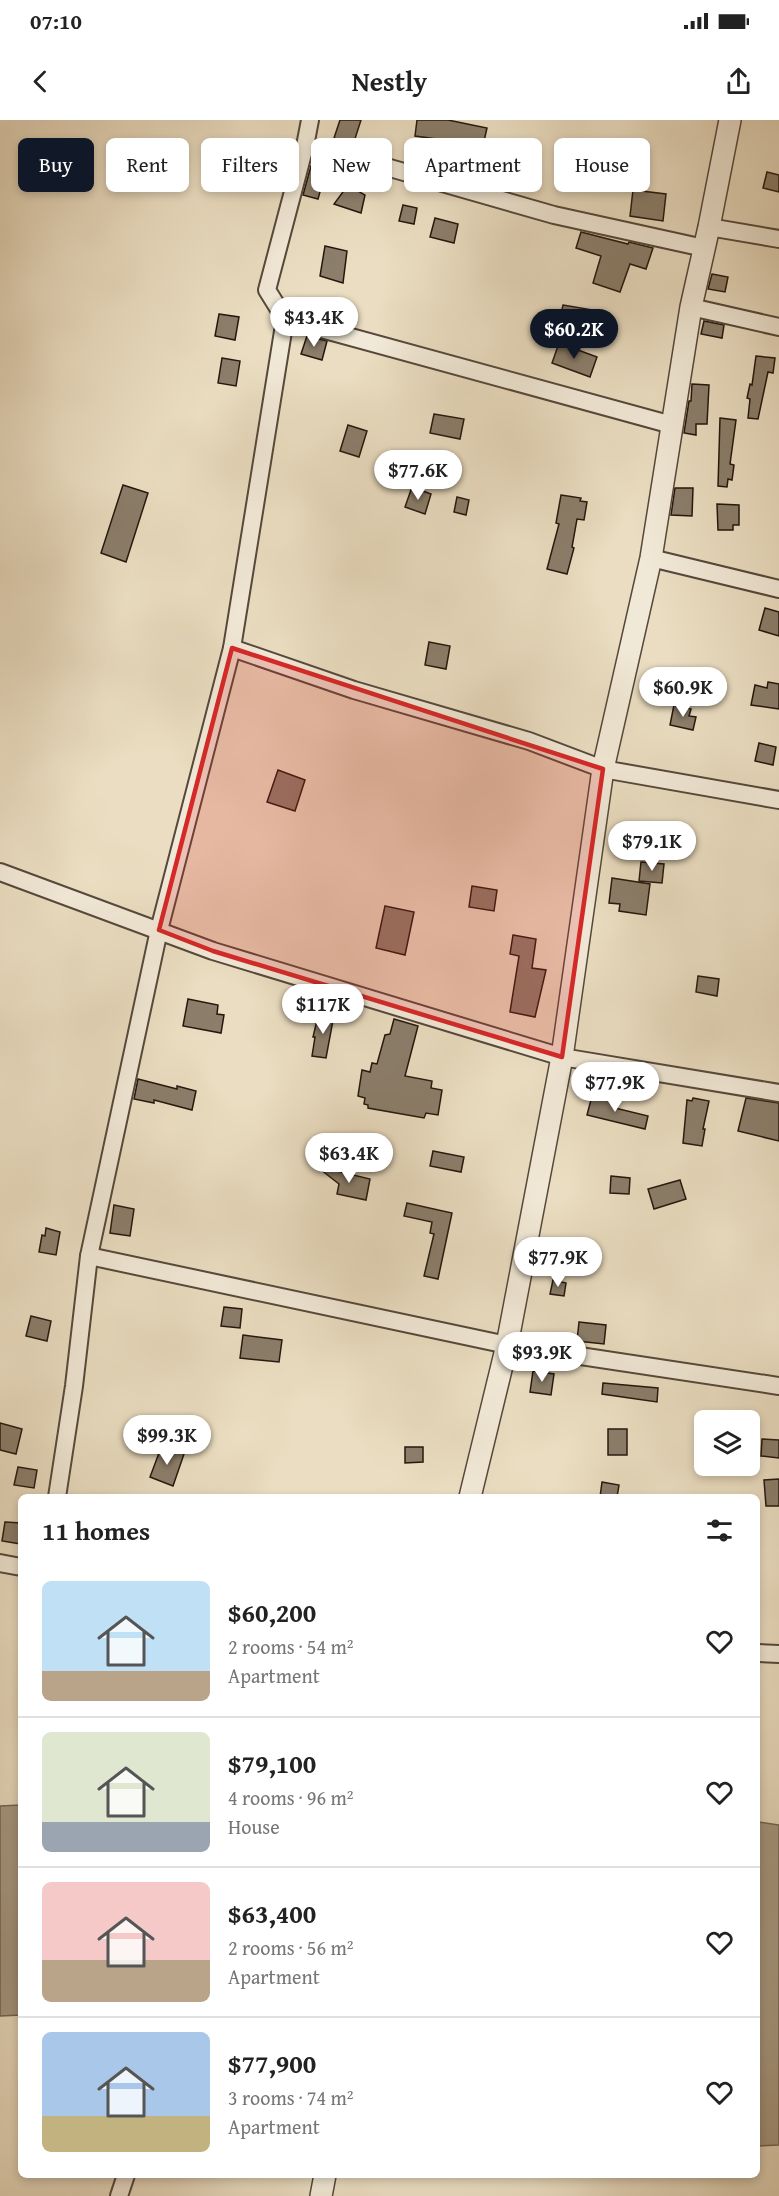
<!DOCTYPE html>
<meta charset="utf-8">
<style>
:root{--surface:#fff;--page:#f2f2f2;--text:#222;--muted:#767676;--line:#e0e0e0;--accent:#111827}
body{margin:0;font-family:"Gentium Book Plus",serif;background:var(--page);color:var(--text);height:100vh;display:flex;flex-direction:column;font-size:22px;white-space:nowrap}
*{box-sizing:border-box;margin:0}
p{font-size:20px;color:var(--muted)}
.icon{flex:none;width:33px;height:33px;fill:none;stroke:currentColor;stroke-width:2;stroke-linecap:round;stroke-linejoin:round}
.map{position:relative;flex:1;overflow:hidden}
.details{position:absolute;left:18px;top:1374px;width:742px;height:684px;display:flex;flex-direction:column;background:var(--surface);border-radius:9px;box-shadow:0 3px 9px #0003}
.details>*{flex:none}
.banner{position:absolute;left:18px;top:18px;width:744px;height:54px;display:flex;gap:12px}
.tools{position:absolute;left:694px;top:1290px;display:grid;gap:12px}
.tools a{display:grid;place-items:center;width:66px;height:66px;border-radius:9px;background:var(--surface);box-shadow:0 3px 9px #0003;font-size:30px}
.price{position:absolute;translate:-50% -51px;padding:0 14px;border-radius:21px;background:#fff;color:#222;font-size:20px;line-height:39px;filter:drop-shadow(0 2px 3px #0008)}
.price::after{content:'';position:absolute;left:50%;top:36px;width:18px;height:14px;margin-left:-9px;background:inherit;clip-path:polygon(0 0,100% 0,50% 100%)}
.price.current{background:var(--accent);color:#fff}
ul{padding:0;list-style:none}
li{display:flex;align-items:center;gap:18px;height:150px;padding:0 24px}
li+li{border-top:2px solid var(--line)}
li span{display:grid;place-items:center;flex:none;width:168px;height:120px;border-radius:9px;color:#555}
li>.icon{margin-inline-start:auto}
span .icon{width:72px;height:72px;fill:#fffc;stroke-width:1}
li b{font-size:26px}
h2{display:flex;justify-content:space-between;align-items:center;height:72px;padding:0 24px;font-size:26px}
.tag{padding:0 21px;border-radius:9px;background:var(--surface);box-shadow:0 3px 9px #0003;font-size:21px;line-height:54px}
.tag.current{background:var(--accent);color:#fff}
.status{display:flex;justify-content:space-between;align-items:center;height:42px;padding:0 30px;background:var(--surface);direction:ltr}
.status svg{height:16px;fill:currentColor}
header{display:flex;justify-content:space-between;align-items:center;height:78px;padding:0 24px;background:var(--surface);font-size:27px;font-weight:700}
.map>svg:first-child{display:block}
</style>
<div class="status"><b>07:10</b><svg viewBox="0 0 49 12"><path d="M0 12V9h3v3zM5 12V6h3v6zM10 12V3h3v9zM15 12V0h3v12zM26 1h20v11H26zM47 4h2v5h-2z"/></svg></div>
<header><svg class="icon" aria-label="back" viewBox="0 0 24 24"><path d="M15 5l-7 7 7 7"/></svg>Nestly<svg class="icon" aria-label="share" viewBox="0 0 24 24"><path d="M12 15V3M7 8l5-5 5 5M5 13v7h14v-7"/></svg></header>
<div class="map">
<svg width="779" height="2076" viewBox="0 0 779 2076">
<rect width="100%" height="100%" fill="#eaddc1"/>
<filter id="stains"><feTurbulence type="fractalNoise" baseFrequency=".00333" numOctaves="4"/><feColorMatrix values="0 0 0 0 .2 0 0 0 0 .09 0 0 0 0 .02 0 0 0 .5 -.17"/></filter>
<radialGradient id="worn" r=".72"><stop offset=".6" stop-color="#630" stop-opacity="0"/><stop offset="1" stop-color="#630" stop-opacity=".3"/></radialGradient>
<!-- water -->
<g fill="#a79a84" stroke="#736655" stroke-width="1.5">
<polygon points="21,1685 21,1895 0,1896 0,1686"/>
<polygon points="758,1702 779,1705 779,2025 758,2026"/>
</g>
<!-- building -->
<g fill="#8b7e6b" stroke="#25170e" stroke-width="1.5">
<polygon points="340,0 361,0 353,25 334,18"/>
<polygon points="417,0 448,0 487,8 482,30 458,25 458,22 415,16"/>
<polygon points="619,26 635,30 633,41 645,44 641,64 610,58"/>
<polygon points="311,46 326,50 318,79 303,75"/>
<polygon points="767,52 779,55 779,72 763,68"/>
<polygon points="348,65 365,75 361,93 334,84"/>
<polygon points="633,70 666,74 663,101 630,96"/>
<polygon points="403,85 417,88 414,104 399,101"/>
<polygon points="435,98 458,104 454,123 430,117"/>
<polygon points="581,112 628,124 629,122 653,128 646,149 630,144 620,172 593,163 601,136 576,128"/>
<polygon points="325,126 347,131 343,163 320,156"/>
<polygon points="712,154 728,157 725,172 708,169"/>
<polygon points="563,185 593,190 589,209 559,203"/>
<polygon points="219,194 239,197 235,220 215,216"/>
<polygon points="704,201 724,205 722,218 701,214"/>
<polygon points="307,216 327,221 322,240 301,234"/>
<polygon points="559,223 597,237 590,257 552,243"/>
<polygon points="756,236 775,238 773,253 768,252 758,299 748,298 750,279 747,278 750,264 752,265"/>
<polygon points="222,238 240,241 236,266 218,263"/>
<polygon points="692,264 709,265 707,304 696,304 696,315 684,313 689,281 691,281"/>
<polygon points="434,294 464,299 460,319 430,313"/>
<polygon points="720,298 736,300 730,344 734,345 732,360 728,359 727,367 718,366"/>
<polygon points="348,305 367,311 359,337 340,331"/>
<polygon points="123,365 148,373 126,442 101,433"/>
<polygon points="412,367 431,374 425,394 405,387"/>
<polygon points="675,368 693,368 692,396 671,395"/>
<polygon points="561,375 581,378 580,381 587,382 584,400 577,399 572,427 574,428 567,454 547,449 559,404 556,403"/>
<polygon points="457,377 469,380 466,395 454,392"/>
<polygon points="717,384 739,385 739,405 733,405 733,410 718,410"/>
<polygon points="765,488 779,492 779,516 759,510"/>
<polygon points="429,522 450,526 446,549 425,545"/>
<polygon points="768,562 779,564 779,589 751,585 755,565 767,568"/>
<polygon points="674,585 691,589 689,596 696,597 693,610 670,605"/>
<polygon points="759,623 776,627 773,645 755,641"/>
<polygon points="278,650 305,660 295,691 267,682"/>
<polygon points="641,742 664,744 662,763 639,761"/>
<polygon points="612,758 650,764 646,795 619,791 620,784 609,783"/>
<polygon points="472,766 497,770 494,791 469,787"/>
<polygon points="385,786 414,792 405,835 376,828"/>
<polygon points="513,815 536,819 532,848 546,850 535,897 510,892 519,836 510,834"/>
<polygon points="698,856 719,859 717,876 696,872"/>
<polygon points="188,879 218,885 217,894 224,895 221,913 183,906"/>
<polygon points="319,892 334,895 326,938 312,936 315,917 313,917"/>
<polygon points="394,899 418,906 405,956 432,961 431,968 442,970 438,995 426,993 424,998 368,988 368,985 364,984 365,978 358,976 362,950 370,952 372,943 377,944 385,915 390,914"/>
<polygon points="138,959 177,969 177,966 196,971 192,990 154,980 154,983 134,979"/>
<polygon points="592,976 616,982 615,988 648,996 645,1009 587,995"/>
<polygon points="693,978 709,981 703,1009 705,1009 702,1026 683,1023 687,980 692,981"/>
<polygon points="746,978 779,983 779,1021 738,1011"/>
<polygon points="433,1031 464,1037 461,1052 430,1046"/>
<polygon points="316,1046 370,1059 366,1080 337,1074 339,1064"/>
<polygon points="611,1056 630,1058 629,1074 610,1073"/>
<polygon points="680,1060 686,1079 654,1089 648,1069"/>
<polygon points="407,1083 452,1093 438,1159 424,1156 434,1114 430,1113 432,1102 404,1096"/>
<polygon points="114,1085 134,1089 130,1116 110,1113"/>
<polygon points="46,1108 60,1112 56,1135 39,1132 42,1115 45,1116"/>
<polygon points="553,1160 566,1163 564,1176 550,1174"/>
<polygon points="224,1187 242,1189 240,1208 221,1206"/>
<polygon points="31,1196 51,1201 47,1221 26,1216"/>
<polygon points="579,1202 606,1205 604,1224 577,1221"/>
<polygon points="243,1215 282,1220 279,1242 240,1238"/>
<polygon points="533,1251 554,1254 551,1275 530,1272"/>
<polygon points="603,1263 658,1268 657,1282 602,1274"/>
<polygon points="0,1303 22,1309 16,1334 0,1330"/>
<rect x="608" y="1309" width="19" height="26"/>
<polygon points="762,1319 779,1320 779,1338 761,1336"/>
<polygon points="162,1325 184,1334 173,1366 150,1357"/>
<polygon points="405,1327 423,1327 423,1342 405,1343"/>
<polygon points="18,1347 37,1350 34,1368 14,1365"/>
<polygon points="779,1359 779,1386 766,1386 764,1360"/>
<polygon points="602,1362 619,1365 617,1377 600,1377"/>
<polygon points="5,1402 21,1403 21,1424 2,1421"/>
</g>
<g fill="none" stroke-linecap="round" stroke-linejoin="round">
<!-- minor casing -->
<g stroke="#56483b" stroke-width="20">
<g id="minor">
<polyline points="310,0 305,26 267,170 285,199 232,528 354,570 529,621 603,649 779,680"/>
<polyline points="305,26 355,38 554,95 704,128"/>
<polyline points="709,107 779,119"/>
<polyline points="691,187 779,207"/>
<polyline points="285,199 672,305"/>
<polyline points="651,438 779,469"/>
<polyline points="0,752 213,831 562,937 779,973"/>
<polyline points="89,1136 507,1225 779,1266"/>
<polyline points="57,1377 74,1266 89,1136 159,810 232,528"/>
<polyline points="0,1443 21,1447"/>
<polyline points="758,1533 779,1534"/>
<polyline points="119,2076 126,2055"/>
</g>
</g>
<!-- tertiary casing -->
<g stroke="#56483b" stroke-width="24">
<g id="tertiary">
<polyline points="470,1377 507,1225 562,937 603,649 651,438 691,187 709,107 730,0"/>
<polyline points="321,2076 325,2055"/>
</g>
</g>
<!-- minor -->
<use href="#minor" stroke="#f1e9d7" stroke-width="16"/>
<!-- tertiary -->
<use href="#tertiary" stroke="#f1e9d7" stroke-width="21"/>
</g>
<!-- marked area -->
<path fill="#d62828" fill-opacity="0.2" stroke="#d62828" stroke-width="4.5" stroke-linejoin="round" d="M232,528L603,649L562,937L213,831L159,810Z"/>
<rect width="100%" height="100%" filter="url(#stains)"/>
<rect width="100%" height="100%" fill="url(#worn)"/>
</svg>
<div class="tools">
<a><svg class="icon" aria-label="layers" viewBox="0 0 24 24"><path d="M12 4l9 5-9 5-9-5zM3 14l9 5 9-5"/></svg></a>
</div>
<b class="price" style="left:314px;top:228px">$43.4K</b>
<b class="price current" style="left:574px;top:240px">$60.2K</b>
<b class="price" style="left:418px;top:381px">$77.6K</b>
<b class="price" style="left:683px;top:598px">$60.9K</b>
<b class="price" style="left:652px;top:752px">$79.1K</b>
<b class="price" style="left:323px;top:915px">$117K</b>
<b class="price" style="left:615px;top:993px">$77.9K</b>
<b class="price" style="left:349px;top:1064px">$63.4K</b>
<b class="price" style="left:558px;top:1168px">$77.9K</b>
<b class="price" style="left:542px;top:1263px">$93.9K</b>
<b class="price" style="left:167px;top:1346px">$99.3K</b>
<div class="banner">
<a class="tag current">Buy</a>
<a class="tag">Rent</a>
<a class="tag">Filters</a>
<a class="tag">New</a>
<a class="tag">Apartment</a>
<a class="tag">House</a>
</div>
<section class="details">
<h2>11 homes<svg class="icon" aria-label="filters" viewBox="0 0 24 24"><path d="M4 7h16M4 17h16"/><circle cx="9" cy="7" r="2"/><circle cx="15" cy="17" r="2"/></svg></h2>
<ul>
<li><span style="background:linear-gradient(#bfe0f5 75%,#b9a48a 0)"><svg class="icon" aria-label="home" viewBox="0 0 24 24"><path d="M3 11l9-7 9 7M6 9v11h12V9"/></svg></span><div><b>$60,200</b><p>2 rooms · 54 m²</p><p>Apartment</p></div><svg class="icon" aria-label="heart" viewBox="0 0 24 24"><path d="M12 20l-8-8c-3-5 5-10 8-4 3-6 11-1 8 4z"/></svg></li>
<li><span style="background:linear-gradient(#dfe7d0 75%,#9aa5b1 0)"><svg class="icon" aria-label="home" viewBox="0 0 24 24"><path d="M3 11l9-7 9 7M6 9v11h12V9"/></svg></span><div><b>$79,100</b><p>4 rooms · 96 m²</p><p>House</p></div><svg class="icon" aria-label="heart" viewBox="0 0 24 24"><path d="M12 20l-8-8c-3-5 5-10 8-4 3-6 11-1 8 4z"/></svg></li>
<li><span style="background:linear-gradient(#f6c9c9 65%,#b9a48a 0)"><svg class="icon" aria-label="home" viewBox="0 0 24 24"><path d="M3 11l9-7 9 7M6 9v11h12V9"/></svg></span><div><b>$63,400</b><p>2 rooms · 56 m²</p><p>Apartment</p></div><svg class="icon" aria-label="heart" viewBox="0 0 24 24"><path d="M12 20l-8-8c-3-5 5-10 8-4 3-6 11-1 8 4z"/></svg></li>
<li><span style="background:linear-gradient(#a9c7e8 70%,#c2b280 0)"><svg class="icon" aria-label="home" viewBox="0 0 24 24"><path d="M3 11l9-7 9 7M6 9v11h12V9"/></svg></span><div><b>$77,900</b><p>3 rooms · 74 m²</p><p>Apartment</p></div><svg class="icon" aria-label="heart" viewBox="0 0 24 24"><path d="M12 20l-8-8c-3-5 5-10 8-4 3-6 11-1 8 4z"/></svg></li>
</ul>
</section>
</div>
